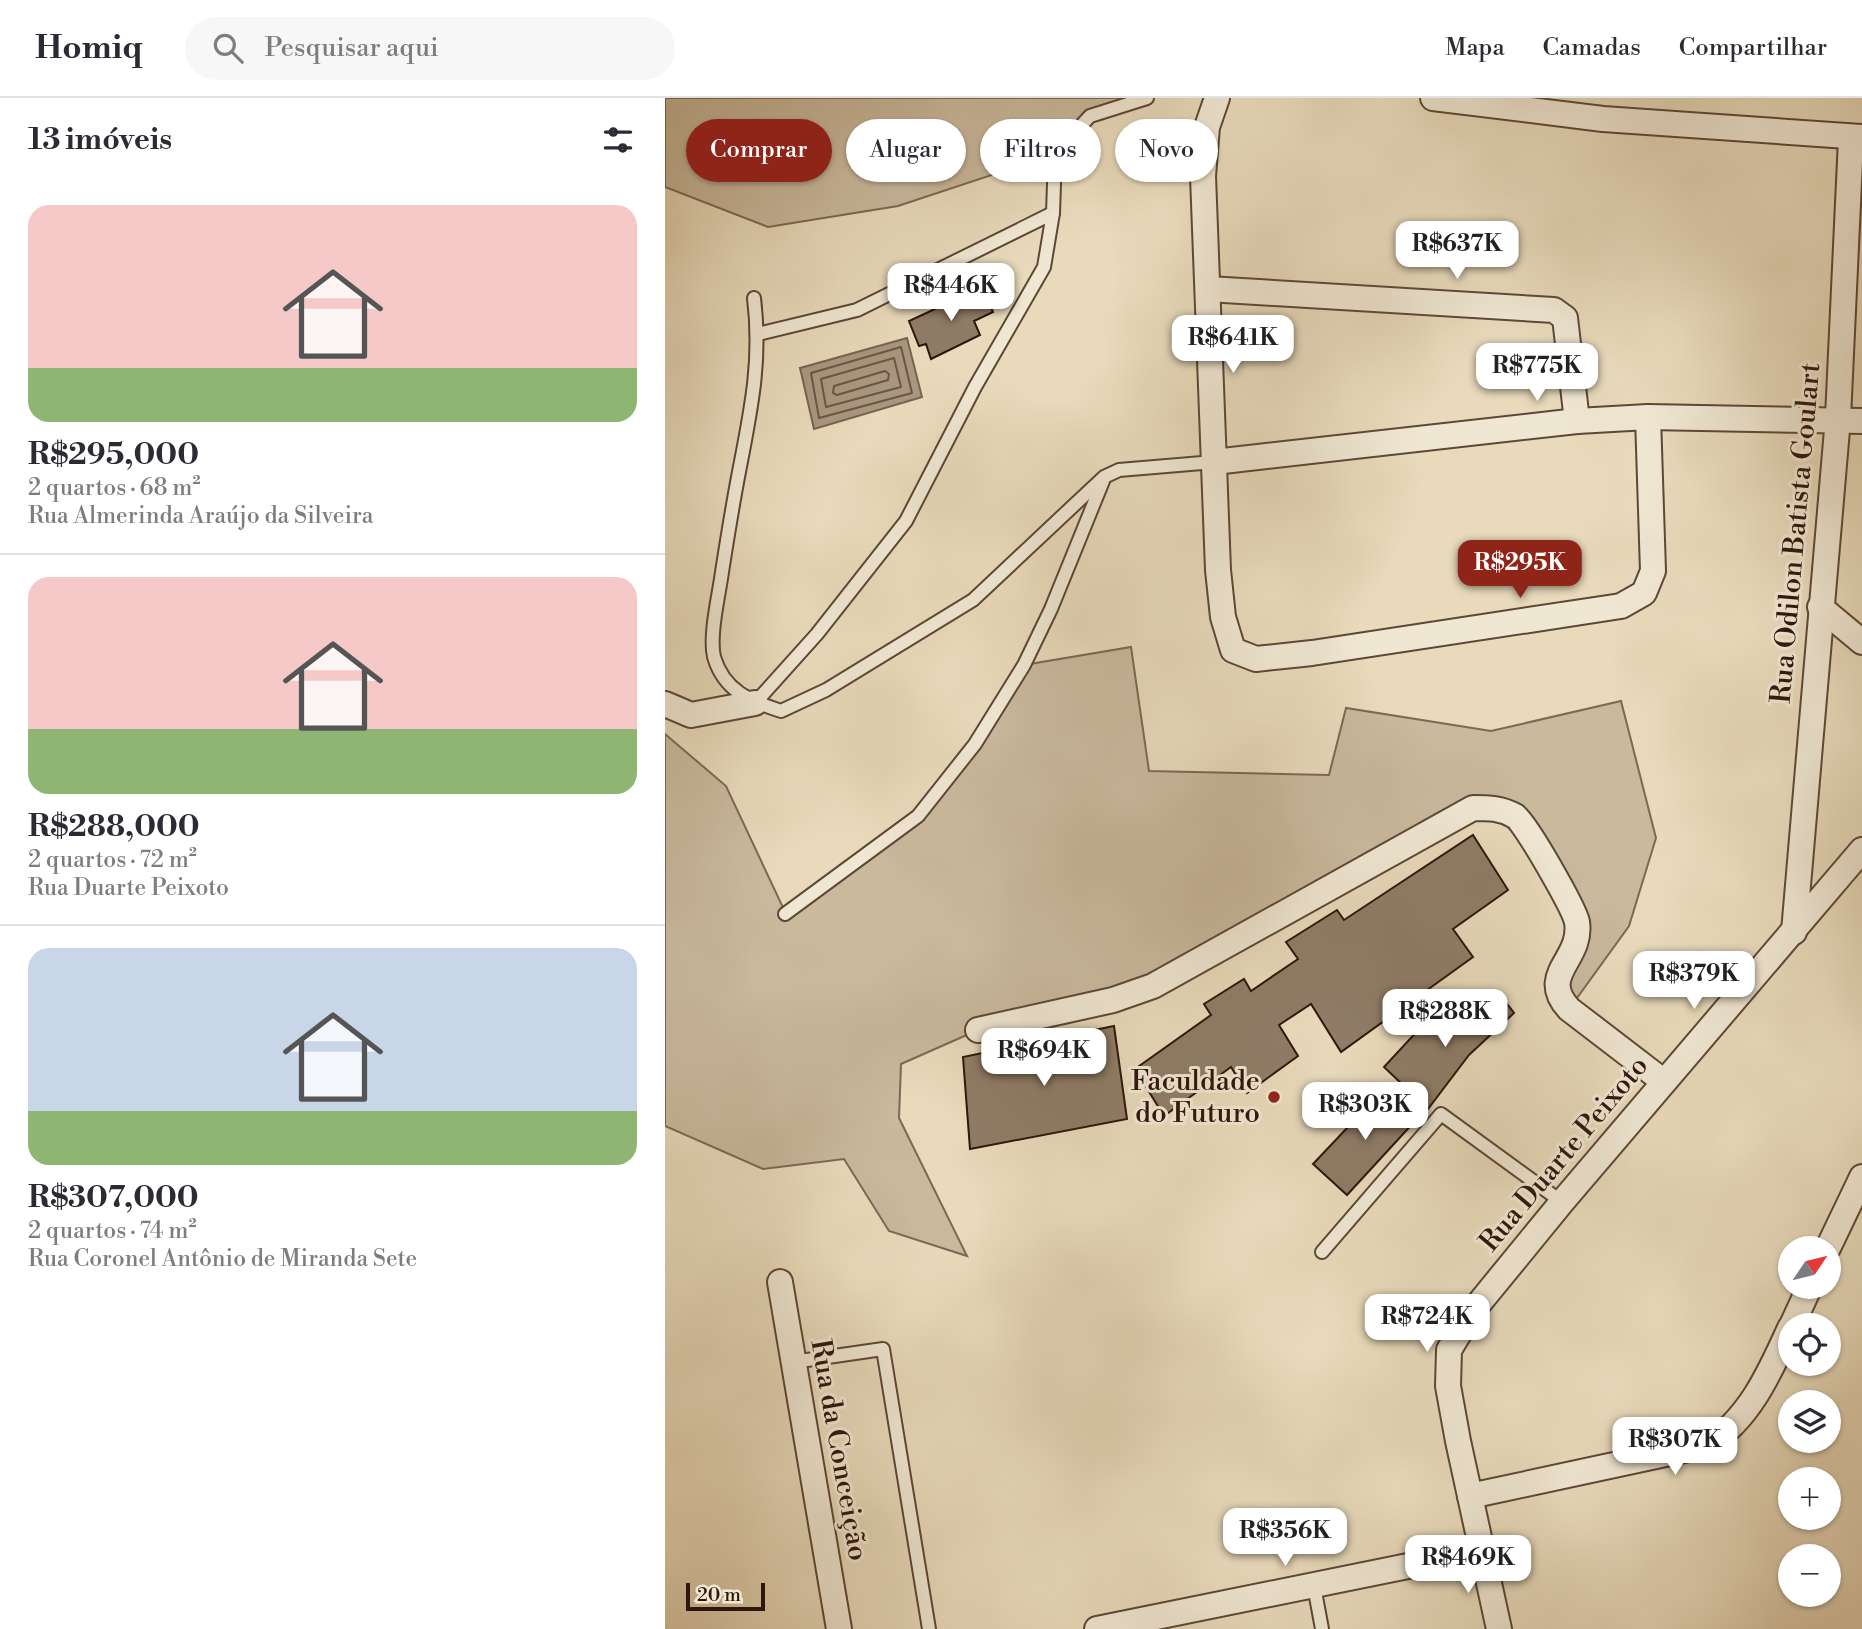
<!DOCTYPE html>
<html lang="pt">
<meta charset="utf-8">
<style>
:root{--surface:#fff;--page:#f7f7f7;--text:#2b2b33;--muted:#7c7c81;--line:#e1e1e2;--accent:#8f2418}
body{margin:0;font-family:"Libre Bodoni",serif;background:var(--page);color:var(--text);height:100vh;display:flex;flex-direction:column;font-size:26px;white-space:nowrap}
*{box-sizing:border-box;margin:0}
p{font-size:23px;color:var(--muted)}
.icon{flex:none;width:38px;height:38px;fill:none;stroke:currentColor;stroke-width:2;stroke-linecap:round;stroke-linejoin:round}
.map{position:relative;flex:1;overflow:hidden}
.side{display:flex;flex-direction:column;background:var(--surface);width:665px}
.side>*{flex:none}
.hud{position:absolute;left:21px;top:21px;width:665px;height:63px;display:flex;gap:14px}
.needle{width:46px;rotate:55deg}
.buttons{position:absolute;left:1113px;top:1138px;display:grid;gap:14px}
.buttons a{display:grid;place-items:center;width:63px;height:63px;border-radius:50%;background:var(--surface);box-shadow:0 2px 5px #0004;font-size:35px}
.scale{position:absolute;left:21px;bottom:18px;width:79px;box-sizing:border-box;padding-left:7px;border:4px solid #2f160b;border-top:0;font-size:19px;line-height:24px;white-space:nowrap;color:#2f160b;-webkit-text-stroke:5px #f0e7d3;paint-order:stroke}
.price{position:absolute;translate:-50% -60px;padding:0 16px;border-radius:14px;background:#fff;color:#222;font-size:23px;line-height:46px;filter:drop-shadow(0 2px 4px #0008)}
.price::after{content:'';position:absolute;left:50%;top:42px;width:21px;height:16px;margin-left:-10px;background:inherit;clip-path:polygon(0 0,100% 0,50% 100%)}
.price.on{background:var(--accent);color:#fff}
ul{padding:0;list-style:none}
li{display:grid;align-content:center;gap:14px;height:371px;padding:0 28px}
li+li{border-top:2px solid var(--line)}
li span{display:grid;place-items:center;height:217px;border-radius:21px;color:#555}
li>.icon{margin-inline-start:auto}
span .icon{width:126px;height:126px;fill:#fffc;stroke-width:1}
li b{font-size:30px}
h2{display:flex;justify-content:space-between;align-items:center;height:84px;padding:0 28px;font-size:30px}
.pill{padding:0 24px;border-radius:32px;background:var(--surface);box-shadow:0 2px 5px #0004;font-size:24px;line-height:63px}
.pill.on{background:var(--accent);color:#fff}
header{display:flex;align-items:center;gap:42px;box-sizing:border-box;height:98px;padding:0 35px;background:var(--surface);border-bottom:2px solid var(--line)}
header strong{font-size:33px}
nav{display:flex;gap:38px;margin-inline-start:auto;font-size:24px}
.search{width:490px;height:63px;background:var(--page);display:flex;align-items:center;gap:18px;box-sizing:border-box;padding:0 24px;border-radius:38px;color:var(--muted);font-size:26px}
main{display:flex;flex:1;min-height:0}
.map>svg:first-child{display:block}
</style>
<header>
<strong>Homiq</strong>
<div class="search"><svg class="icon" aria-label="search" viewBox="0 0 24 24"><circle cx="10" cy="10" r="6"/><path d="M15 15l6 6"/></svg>Pesquisar aqui</div>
<nav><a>Mapa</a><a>Camadas</a><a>Compartilhar</a></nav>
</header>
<main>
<section class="side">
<h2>13 imóveis<svg class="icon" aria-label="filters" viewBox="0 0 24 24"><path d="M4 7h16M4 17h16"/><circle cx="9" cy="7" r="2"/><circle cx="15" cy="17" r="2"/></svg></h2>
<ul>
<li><span style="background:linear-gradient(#f6c9c9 75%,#8fb573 0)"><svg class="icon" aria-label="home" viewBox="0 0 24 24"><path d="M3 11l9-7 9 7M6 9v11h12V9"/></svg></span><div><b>R$295,000</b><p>2 quartos · 68 m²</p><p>Rua Almerinda Araújo da Silveira</p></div></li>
<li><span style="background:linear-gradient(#f6c9c9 70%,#8fb573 0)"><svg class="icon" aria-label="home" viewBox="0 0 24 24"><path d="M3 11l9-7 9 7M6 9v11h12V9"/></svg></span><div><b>R$288,000</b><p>2 quartos · 72 m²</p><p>Rua Duarte Peixoto</p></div></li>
<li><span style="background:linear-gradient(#c9d6e8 75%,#8fb573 0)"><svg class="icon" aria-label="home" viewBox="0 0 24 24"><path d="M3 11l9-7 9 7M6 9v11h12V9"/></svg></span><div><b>R$307,000</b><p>2 quartos · 74 m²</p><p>Rua Coronel Antônio de Miranda Sete</p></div></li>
</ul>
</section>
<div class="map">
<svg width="1197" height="1531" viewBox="0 0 1197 1531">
<rect width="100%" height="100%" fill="#e8dabb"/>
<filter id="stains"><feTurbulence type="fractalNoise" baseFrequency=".00286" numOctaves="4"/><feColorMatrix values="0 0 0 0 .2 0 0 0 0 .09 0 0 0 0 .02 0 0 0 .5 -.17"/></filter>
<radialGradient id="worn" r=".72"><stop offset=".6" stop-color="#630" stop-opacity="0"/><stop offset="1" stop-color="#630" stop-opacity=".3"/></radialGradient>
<!-- green -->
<g fill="#c9b99d" stroke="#7c6854" stroke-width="2">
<polygon points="0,0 482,0 425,18 390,56 233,108 103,129 0,89"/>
<polygon points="466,549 484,673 664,677 681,610 826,633 956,603 991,740 964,828 904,911 906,807 829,709 487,888 313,932 236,966 234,1020 302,1158 224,1133 179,1061 98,1071 0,1028 0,636 61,688 121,816 253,718 359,567"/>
</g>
<!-- water -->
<polygon fill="#a9977f" stroke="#786351" stroke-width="2" points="242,240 257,299 149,331 135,270"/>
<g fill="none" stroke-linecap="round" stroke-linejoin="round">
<!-- shore -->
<g stroke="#6c5645" stroke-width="2">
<polygon points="236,249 247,295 154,320 146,275"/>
<polygon points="229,260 236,289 161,309 156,281"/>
<polygon points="220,273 224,276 223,282 172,297 168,295 169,288"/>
</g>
</g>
<!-- building -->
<g fill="#8f7c67" stroke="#2f160b" stroke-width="2">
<polygon points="317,189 328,214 309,223 315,237 266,261 261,246 254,248 244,223"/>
<polygon points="808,737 843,792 788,831 808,859 676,954 646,906 614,927 633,958 582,995 566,969 499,1018 470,971 546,917 539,906 579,881 586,893 633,861 621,844 672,812 679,822"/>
<polygon points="836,898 849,915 804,957 763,1011 719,969 756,929"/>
<polygon points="449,928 462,1021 305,1051 298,959"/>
<polygon points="718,992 751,1022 682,1097 648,1066"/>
</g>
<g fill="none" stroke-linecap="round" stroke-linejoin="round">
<!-- service casing -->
<g stroke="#5d4737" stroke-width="16">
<g id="service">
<path d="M89,200C97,265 85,316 73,379C67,411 62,442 57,474C54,497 44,537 49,559C59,593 85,603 116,613L161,592L308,502L439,379L454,372L549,364"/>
<polyline points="93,236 192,212 388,115 390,56 425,18 482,0"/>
<polyline points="90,605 152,536 241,423 310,289 379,169 388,115"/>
<polyline points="120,816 253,718 310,646 359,567 386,511 438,383"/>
<polyline points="657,1154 776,1016 897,1104"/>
<polyline points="128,1264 218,1251 264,1531"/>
<polyline points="649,1488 657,1531"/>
</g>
</g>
<!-- minor casing -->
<g stroke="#5d4737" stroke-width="28">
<g id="minor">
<polyline points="552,0 542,29 538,78 553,472 558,519 568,552 591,561 647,555 956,508 979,495 988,473 983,319"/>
<polyline points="768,0 938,21 1197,39"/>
<polyline points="543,191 889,212 900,220 912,323"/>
<polyline points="549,364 912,323 983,319 1197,323"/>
<polyline points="1155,509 1197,544"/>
<polyline points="0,606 26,617 90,605"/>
<polyline points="1129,834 1173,320 1186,41"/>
<path d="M313,932L448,902L488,888L808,710C824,710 836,710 850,718C860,724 909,810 912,824C918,862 872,876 904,911L998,983"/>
<polyline points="1163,1150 1197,1079"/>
<polyline points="115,1184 174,1531"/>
<polyline points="1127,1227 1145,1188"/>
<path d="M805,1398L1042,1347C1084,1322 1105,1274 1125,1230"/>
<polyline points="432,1531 817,1453"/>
<polyline points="834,1531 793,1343 783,1288 784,1252 807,1214 897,1104 1197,752"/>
</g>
</g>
<!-- service -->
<use href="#service" stroke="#f0e7d3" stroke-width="12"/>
<!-- minor -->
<use href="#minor" stroke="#f0e7d3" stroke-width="24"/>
</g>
<!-- markers -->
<circle fill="#8f2418" stroke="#f0e7d3" stroke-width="2.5" cx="609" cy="999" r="7"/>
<g text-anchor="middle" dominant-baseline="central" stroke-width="6" stroke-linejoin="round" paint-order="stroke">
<!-- street labels -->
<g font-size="28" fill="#2f160b" stroke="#f0e7d3">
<text transform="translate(1131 435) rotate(-85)">Rua Odilon Batista Goulart</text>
<text transform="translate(899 1056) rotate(-50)">Rua Duarte Peixoto</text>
<text transform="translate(174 1352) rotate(80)">Rua da Conceição</text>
</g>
<!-- poi labels -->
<g font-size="28" fill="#2f160b" stroke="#f0e7d3" text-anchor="end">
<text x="595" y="983">Faculdade<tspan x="595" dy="32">do Futuro</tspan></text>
</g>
</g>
<rect width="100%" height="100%" filter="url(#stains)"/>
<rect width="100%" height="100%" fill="url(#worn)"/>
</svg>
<div class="buttons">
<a><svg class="needle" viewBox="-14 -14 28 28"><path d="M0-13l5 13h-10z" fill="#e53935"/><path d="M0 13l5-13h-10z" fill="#7c7c81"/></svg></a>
<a><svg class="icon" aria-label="locate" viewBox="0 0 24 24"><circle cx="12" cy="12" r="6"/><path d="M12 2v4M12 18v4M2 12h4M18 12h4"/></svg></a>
<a><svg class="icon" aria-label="layers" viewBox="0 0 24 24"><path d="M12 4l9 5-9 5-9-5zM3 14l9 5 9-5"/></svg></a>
<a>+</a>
<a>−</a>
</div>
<div class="scale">20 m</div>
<b class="price" style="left:792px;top:183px">R$637K</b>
<b class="price" style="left:286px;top:225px">R$446K</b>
<b class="price" style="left:568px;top:277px">R$641K</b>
<b class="price" style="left:872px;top:305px">R$775K</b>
<b class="price on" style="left:855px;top:502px">R$295K</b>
<b class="price" style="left:1029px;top:913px">R$379K</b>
<b class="price" style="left:780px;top:951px">R$288K</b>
<b class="price" style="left:379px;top:990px">R$694K</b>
<b class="price" style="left:700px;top:1044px">R$303K</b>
<b class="price" style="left:762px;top:1256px">R$724K</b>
<b class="price" style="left:1010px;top:1379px">R$307K</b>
<b class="price" style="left:620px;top:1470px">R$356K</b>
<b class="price" style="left:803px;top:1497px">R$469K</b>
<div class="hud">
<a class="pill on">Comprar</a>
<a class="pill">Alugar</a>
<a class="pill">Filtros</a>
<a class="pill">Novo</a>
</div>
</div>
</main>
